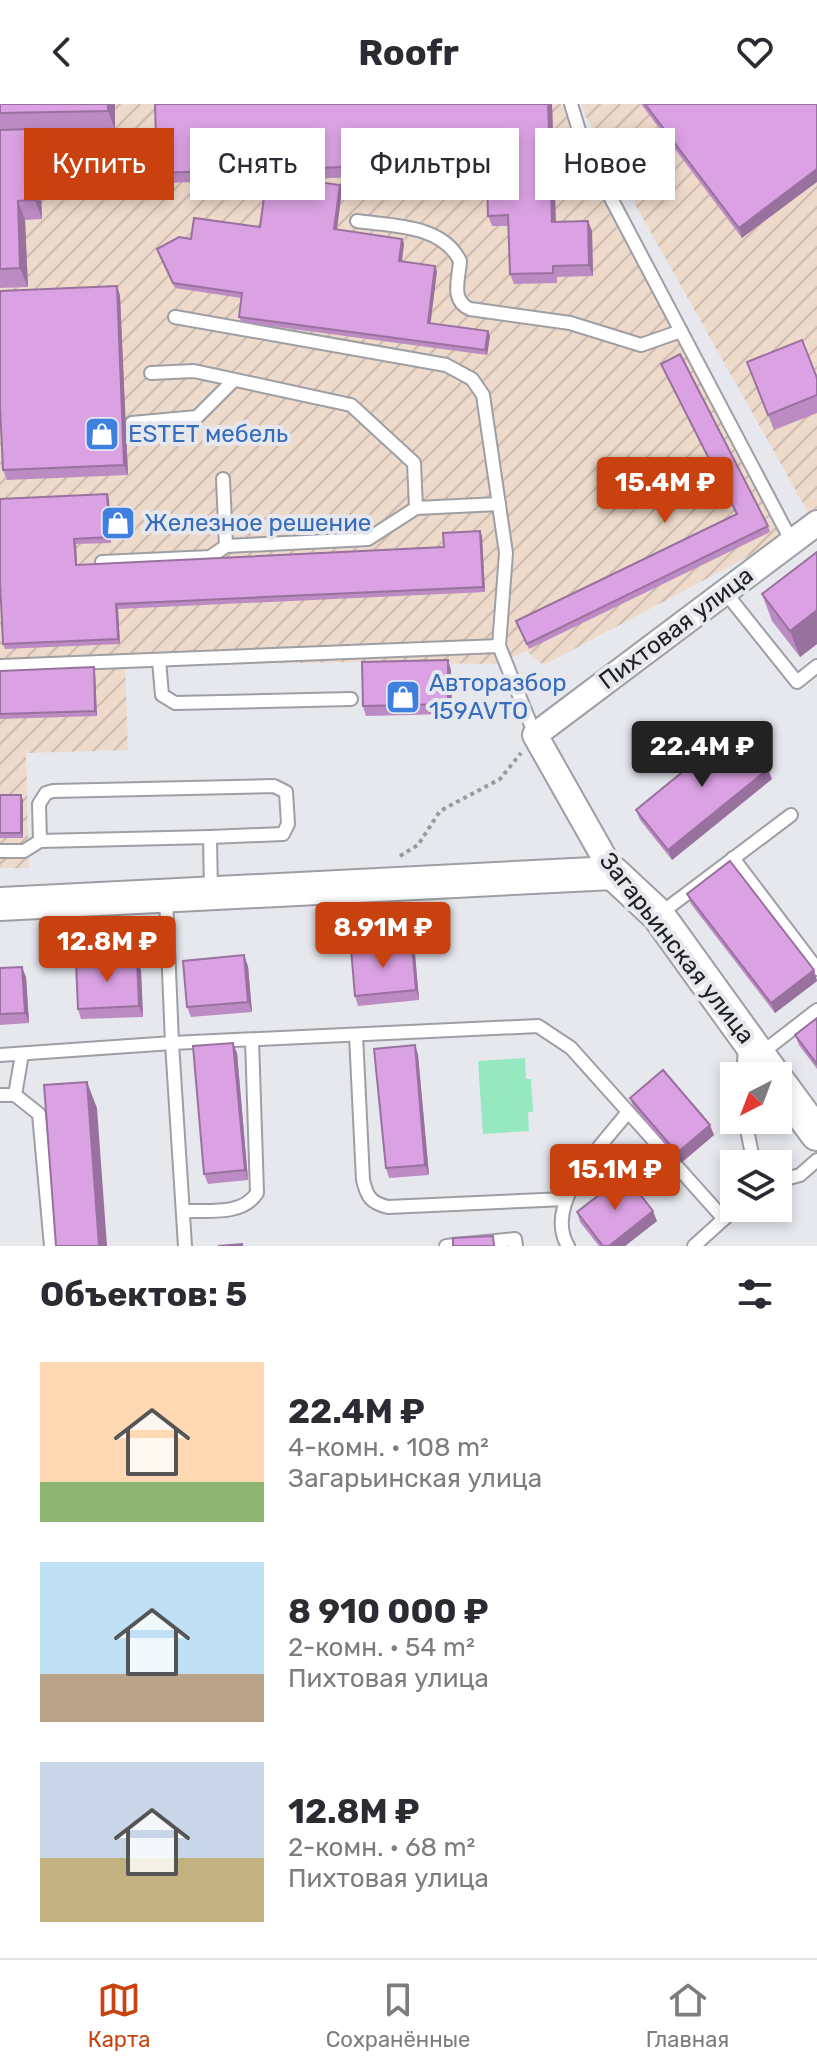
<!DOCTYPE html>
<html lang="ru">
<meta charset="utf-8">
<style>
:root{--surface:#fff;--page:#f7f7f7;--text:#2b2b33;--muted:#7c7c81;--line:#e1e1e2;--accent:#c8410e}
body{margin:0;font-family:Rubik,sans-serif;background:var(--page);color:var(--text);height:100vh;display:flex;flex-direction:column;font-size:30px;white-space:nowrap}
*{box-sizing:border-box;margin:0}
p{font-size:26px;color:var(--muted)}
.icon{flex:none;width:44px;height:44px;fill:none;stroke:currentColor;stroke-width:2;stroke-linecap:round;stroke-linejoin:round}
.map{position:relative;height:1142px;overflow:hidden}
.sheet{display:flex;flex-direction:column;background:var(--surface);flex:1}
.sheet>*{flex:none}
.hud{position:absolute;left:24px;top:24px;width:770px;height:72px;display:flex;gap:16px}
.needle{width:52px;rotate:222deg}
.tools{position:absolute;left:720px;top:958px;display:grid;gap:16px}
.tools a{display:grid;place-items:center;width:72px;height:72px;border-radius:0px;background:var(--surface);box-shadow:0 4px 12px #0003;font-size:40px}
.price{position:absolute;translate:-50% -68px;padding:0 18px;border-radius:8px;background:var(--accent);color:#fff;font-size:26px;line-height:52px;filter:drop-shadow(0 2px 4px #0008)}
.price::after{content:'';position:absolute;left:50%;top:48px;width:24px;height:18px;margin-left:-12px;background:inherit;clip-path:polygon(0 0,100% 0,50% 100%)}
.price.active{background:#222;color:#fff}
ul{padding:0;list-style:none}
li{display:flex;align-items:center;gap:24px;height:200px;padding:0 40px}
li span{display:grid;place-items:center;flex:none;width:224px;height:160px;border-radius:0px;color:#555}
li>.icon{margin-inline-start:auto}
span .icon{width:96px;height:96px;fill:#fffc;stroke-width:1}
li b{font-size:34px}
h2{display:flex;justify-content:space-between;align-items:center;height:96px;padding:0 40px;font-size:34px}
.pill{padding:0 28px;border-radius:0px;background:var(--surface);box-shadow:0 4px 12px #0003;font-size:28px;line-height:72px}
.pill.active{background:var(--accent);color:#fff}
header{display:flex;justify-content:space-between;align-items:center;height:104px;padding:0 40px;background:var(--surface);font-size:36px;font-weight:700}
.dock{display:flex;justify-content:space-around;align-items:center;height:112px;border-top:2px solid var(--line);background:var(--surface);font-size:22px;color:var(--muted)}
.dock a{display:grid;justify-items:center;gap:4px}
.dock .active{color:var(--accent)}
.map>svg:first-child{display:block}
</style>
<header><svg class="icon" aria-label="back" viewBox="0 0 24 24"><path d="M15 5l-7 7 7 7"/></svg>Roofr<svg class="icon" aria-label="heart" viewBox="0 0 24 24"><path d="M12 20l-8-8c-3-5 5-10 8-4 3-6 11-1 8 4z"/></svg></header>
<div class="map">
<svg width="817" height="1142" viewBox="0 0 817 1142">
<defs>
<pattern id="industrial-furrows" width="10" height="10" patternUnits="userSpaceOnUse" patternTransform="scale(2)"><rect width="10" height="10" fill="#eedacb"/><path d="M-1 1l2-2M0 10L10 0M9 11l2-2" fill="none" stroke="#ccbbae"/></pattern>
</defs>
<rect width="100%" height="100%" fill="#e6e8ee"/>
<!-- industrial -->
<g fill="url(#industrial-furrows)">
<polygon points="0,0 561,0 686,251 697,250 788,423 776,438 544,561 526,547 499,560 360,558 125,562 128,646 26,649 29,764 0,764"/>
<polygon points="582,0 817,0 817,404 809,410 585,11"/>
</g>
<!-- garden -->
<polygon fill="#95e8c0" points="525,954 526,975 531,975 533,1008 528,1008 529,1027 483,1030 478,957"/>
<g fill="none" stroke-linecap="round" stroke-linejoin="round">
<!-- service casing -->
<g stroke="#9e9fa5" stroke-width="16">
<g id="service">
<polyline points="571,0 584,43 792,438"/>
<path d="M357,117C391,122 442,120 460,157C459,174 450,197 470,205L570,219L641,241L681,227"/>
<polyline points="175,213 446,261 472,275 483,291 506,449 499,542"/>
<polyline points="151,269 194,267 351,301 414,359 416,404"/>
<polyline points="132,319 197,313 234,276"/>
<polyline points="223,375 226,442"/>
<polyline points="102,458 210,453 226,442 368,435 416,404 499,400"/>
<polyline points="725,488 797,578 817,562"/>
<polyline points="159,556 162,591 175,599 351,595"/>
<polyline points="0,562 499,542 535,631"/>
<polyline points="40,737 39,700 46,689 53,687 274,682 286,688 288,720 283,730 210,733"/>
<polyline points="0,747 24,747 40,737 210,733 211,789"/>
<polyline points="733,754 817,865"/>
<polyline points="661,809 791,711"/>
<path d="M356,931L363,1076C367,1093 371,1099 388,1103L566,1095"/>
<polyline points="0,951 172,939 166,794"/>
<polyline points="759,951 817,906"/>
<polyline points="743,972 745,944"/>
<polyline points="0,991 15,991 39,1010 51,1142"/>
<polyline points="15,991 22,950"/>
<polyline points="745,1016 754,1060"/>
<polyline points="778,1077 800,1071 817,1056"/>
<path d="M183,1107C208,1106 242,1112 257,1089L252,936"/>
<polyline points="185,1142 172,939 538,922 571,944 724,1115"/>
<polyline points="446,1142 515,1135 516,1142"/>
<path d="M568,1142C542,1099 603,1040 628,1008"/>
<polyline points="694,1142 736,1104"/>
</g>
</g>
<!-- minor casing -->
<g stroke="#9e9fa5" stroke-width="28">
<polyline id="minor" points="613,769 535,631 817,419"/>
</g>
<!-- secondary casing -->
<g stroke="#9e9fa5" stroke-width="36">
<g id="secondary">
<polyline points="0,800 613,769 658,811 774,972"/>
<polyline points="778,977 817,1030"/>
</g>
</g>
<!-- path -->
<polyline stroke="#999b9f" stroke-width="4" stroke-dasharray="4 4" stroke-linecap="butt" points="400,752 418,741 440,707 500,675 521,649"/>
<!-- service -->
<use href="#service" stroke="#fff" stroke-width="12"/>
<!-- minor -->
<use href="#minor" stroke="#fff" stroke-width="24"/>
<!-- secondary -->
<use href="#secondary" stroke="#fff" stroke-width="32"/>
</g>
<!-- wall -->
<g fill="#bc8bc3">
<polygon points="0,0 115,0 115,26 33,28 39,44 42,115 25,116 28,183 0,184"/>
<polygon points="552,0 556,118 588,117 592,127 593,172 557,173 557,179 514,180 510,170 509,122 492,122 488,112 488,88 472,89 469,79 469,70 294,75 342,86 337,126 402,135 404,140 402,157 437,167 430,219 488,227 490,232 487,251 241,218 239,213 241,194 175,184 159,150 191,135 260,123 266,76 161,79 157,69"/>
<polygon points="641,0 817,0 742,134"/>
<polygon points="117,182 120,192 128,371 7,376 3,366"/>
<polygon points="747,258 817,274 817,309 774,326"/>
<polygon points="661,260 768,422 770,428 529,545 516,517 737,410"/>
<polygon points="107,390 109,395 111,439 76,440 77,461 444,443 480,427 482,432 485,488 118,505 120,540 5,545 3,540 0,477"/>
<polygon points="817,448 817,540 800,553 772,517 762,490"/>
<polygon points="451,566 452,610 366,612 363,602"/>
<polygon points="0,567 95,569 97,612 0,615"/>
<polygon points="772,675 672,756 640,716 636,706"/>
<polygon points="0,691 23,696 23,734 0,734"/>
<polygon points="687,790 814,866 817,877 775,909 691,800"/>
<polygon points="412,840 415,850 419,896 358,902 355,892"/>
<polygon points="248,862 252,908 191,913 187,903"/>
<polygon points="0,864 26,873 29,919 0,921"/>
<polygon points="141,866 143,913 81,915 78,905"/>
<polygon points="817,914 817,965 799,941 795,931"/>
<polygon points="415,941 418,951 429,1071 389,1074 386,1064"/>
<polygon points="237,949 248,1076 208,1080 204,1070"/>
<polygon points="630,994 714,1031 681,1059 634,1004"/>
<polygon points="577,1108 657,1117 625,1142 599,1142 580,1118"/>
</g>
<!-- shaded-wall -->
<g fill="#99719f">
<polygon points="108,0 115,0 115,26 108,7"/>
<polygon points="548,0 552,0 556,128 552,118"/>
<polygon points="32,25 39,44 42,115 35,96"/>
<polygon points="817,65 817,78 742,134 739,124"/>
<polygon points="340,81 342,86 336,131 334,125"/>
<polygon points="18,97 25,116 28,183 20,164"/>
<polygon points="588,117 592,127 593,172 589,161"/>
<polygon points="402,135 404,140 401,162 399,157"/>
<polygon points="435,162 437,167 430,224 428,219"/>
<polygon points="117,182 120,192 128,371 124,361"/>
<polygon points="488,227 490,232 487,251 485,246"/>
<polygon points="107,390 109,395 111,439 110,433"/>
<polygon points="480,427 482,432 485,488 483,483"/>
<polygon points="74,435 76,440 77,466 76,461"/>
<polygon points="116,500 118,505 120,540 118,535"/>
<polygon points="817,506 817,540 800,553 790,527"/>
<polygon points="448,556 451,566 452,610 448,600"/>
<polygon points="94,563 95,569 97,612 95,607"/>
<polygon points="768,665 772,675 672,756 668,746"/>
<polygon points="21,691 23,696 23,734 21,729"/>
<polygon points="412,840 415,850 419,896 416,886"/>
<polygon points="244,851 248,862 252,908 248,898"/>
<polygon points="137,856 141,866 143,913 139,902"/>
<polygon points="22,863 26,873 29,919 25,909"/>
<polygon points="814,866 817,877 775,909 771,899"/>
<polygon points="233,939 237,949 248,1076 245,1066"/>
<polygon points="415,941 418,951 429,1071 425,1061"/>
<polygon points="87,978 97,1004 107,1142 99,1142"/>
<polygon points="710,1021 714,1031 681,1059 677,1049"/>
<polygon points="653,1107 657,1117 625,1142 609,1142"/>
</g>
<!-- building -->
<g fill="#dba2e3" stroke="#99719f" stroke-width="2">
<polygon points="0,0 108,0 108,7 0,9"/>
<polygon points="155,0 548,0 552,118 588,117 589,161 553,162 553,169 510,170 508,111 488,112 487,78 469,79 468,59 157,69"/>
<polygon points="645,0 817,0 817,65 739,124"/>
<polygon points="32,25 35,96 18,97 20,164 0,165 0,26"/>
<polygon points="267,71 340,81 334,125 402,135 399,157 435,162 428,219 488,227 485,246 239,213 242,189 173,179 157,145 179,133 191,135 194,114 260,123"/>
<polygon points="117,182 124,361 3,366 0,302 0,187"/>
<polygon points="802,236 817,274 817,291 768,311 747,258"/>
<polygon points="680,250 768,422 527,540 516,517 737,410 661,260"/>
<polygon points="107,390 110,433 74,435 76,461 444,443 443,429 480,427 483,483 116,500 118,535 3,540 0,477 0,395"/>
<polygon points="817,448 817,506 790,527 762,490"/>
<polygon points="448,556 448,600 363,602 362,558"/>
<polygon points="94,563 95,607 0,610 0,567"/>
<polygon points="735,625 768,665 668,746 636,706"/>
<rect x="0" y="691" width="21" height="38"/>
<polygon points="730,757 814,866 771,899 687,790"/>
<polygon points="412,840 416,886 355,892 351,845"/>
<polygon points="244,851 248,898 187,903 183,857"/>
<polygon points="137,856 139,902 78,905 76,858"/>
<polygon points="22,863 25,909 0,910 0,864"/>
<polygon points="817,914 817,960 795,931"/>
<polygon points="233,939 245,1066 204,1070 193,942"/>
<polygon points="415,941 425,1061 386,1064 374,945"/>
<polygon points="663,966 710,1021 677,1049 630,994"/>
<polygon points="87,978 99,1142 56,1142 44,981"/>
<polygon points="625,1071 653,1107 609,1142 603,1142 577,1108"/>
<polygon points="493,1132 494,1142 453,1142 453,1134"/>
<polygon points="242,1140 242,1142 218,1142"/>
</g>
<!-- icons -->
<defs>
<g id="shop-square" transform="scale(1.8)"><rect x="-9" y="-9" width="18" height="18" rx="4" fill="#3f7fe0" stroke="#e6e8ee"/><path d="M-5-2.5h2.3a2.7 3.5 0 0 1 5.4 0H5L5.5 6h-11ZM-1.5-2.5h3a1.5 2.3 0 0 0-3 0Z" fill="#fff"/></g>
</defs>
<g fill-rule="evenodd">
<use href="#shop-square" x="102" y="330"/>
<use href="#shop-square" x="118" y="419"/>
<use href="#shop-square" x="403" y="593"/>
</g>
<g text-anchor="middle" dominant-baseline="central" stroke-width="8" stroke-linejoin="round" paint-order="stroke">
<!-- shop labels -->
<g font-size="24" fill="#366cbe" stroke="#e6e8ee" text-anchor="start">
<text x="128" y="330">ESTET мебель</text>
<text x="144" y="419">Железное решение</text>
<text x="429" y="579">Авторазбор<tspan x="429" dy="28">159AVTO</tspan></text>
</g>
<!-- street labels -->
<g font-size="24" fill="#202123" stroke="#e6e8ee">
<text transform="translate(676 524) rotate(-37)">Пихтовая улица</text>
<text transform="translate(677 844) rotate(52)">Загарьинская улица</text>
</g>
</g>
</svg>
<div class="tools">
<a><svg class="needle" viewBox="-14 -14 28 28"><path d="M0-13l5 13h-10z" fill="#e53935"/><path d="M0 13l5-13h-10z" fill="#7c7c81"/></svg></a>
<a><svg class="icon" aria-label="layers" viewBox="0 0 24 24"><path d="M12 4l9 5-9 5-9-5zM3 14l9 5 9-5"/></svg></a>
</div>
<b class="price" style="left:665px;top:421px">15.4M ₽</b>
<b class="price active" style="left:702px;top:685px">22.4M ₽</b>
<b class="price" style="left:383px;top:866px">8.91M ₽</b>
<b class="price" style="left:107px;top:880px">12.8M ₽</b>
<b class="price" style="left:615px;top:1108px">15.1M ₽</b>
<div class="hud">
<a class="pill active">Купить</a>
<a class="pill">Снять</a>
<a class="pill">Фильтры</a>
<a class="pill">Новое</a>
</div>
</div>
<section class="sheet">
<h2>Объектов: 5<svg class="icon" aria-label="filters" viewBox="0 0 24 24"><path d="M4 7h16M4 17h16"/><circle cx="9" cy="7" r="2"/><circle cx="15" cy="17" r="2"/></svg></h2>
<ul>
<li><span style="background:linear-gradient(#ffd9b3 75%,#8fb573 0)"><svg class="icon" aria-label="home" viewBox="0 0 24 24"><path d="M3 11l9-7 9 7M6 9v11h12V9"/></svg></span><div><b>22.4M ₽</b><p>4-комн. · 108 m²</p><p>Загарьинская улица</p></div></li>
<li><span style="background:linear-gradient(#bfe0f5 70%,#b9a48a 0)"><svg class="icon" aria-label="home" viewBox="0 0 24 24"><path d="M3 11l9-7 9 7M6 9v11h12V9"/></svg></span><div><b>8 910 000 ₽</b><p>2-комн. · 54 m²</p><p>Пихтовая улица</p></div></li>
<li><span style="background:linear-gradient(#c9d6e8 60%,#c2b280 0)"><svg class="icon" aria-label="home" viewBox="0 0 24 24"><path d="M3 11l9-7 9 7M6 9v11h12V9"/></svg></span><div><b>12.8M ₽</b><p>2-комн. · 68 m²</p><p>Пихтовая улица</p></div></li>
</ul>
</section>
<nav class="dock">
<a class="active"><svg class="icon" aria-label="map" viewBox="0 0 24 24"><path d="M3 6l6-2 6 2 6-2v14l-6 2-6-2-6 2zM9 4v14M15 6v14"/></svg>Карта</a>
<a><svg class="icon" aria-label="saved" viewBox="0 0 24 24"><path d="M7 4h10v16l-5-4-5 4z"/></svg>Сохранённые</a>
<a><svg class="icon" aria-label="home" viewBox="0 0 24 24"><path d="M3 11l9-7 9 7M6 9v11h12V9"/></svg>Главная</a>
</nav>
